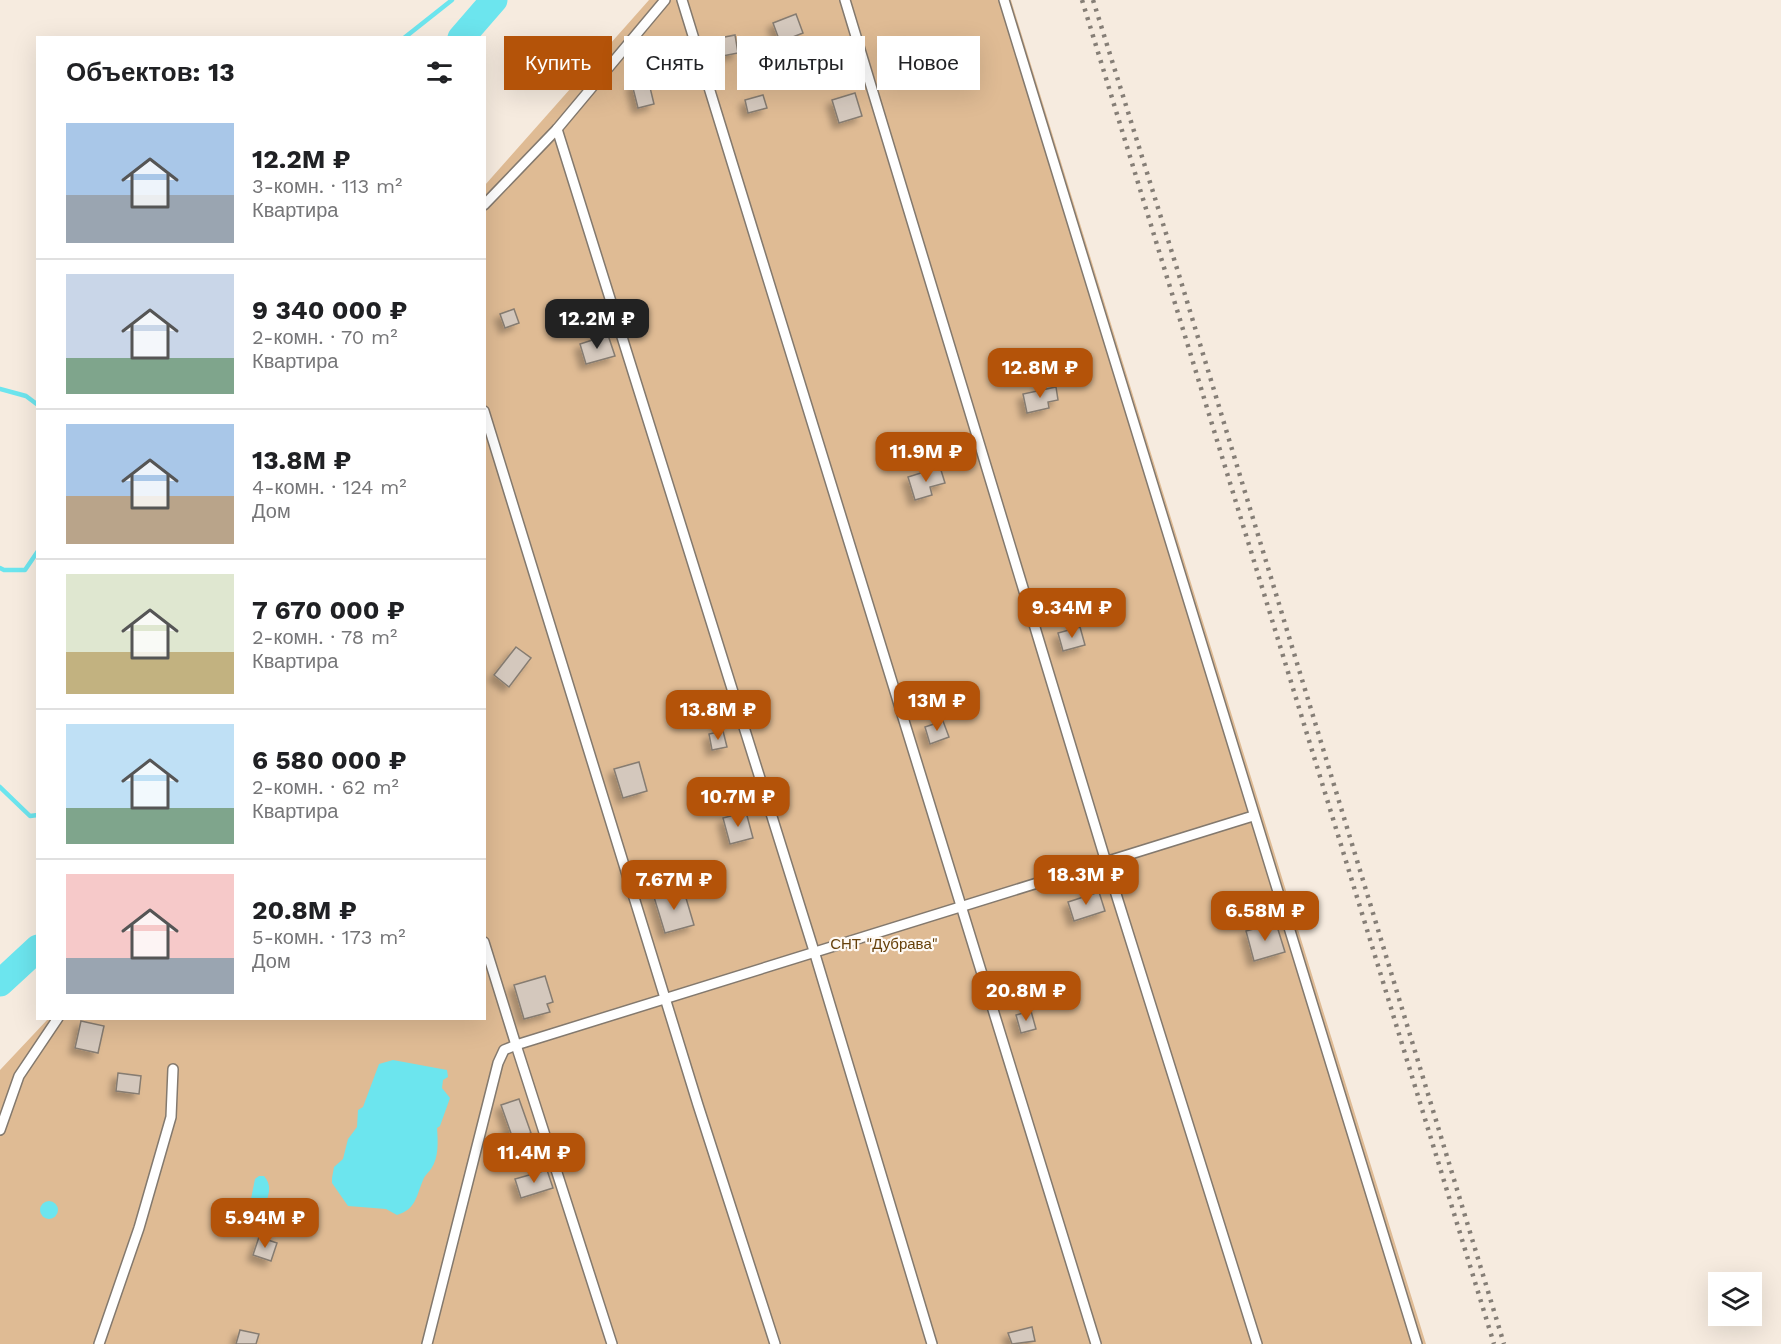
<!DOCTYPE html>
<html lang="ru">
<meta charset="utf-8">
<style>
:root{--surface:#fff;--page:#f6f6f6;--text:#202124;--muted:#757577;--line:#e0e0e0;--accent:#b45309}
body{margin:0;font-family:"Work Sans",sans-serif;background:var(--page);color:var(--text);height:100vh;display:flex;flex-direction:column;font-size:22px;white-space:nowrap}
*{box-sizing:border-box;margin:0}
p{font-size:20px;color:var(--muted)}
.icon{flex:none;width:33px;height:33px;fill:none;stroke:currentColor;stroke-width:2;stroke-linecap:round;stroke-linejoin:round}
.map{position:relative;flex:1;overflow:hidden}
.panel{position:absolute;left:36px;top:36px;width:450px;height:984px;display:flex;flex-direction:column;background:var(--surface);border-radius:0px;box-shadow:0 6px 24px #0002}
.panel>*{flex:none}
.guide{position:absolute;left:504px;top:36px;width:570px;height:54px;display:flex;gap:12px}
.tools{position:absolute;left:1708px;top:1272px;display:grid;gap:12px}
.tools a{display:grid;place-items:center;width:54px;height:54px;border-radius:0px;background:var(--surface);box-shadow:0 6px 24px #0002;font-size:30px}
.price{position:absolute;translate:-50% -51px;padding:0 14px;border-radius:12px;background:var(--accent);color:#fff;font-size:20px;line-height:39px;filter:drop-shadow(0 2px 3px #0008)}
.price::after{content:'';position:absolute;left:50%;top:36px;width:18px;height:14px;margin-left:-9px;background:inherit;clip-path:polygon(0 0,100% 0,50% 100%)}
.price.on{background:#222;color:#fff}
ul{padding:0;list-style:none}
li{display:flex;align-items:center;gap:18px;height:150px;padding:0 30px}
li+li{border-top:2px solid var(--line)}
li span{display:grid;place-items:center;flex:none;width:168px;height:120px;border-radius:0px;color:#555}
li>.icon{margin-inline-start:auto}
span .icon{width:72px;height:72px;fill:#fffc;stroke-width:1}
li b{font-size:26px}
h2{display:flex;justify-content:space-between;align-items:center;height:72px;padding:0 30px;font-size:26px}
.pill{padding:0 21px;border-radius:0px;background:var(--surface);box-shadow:0 6px 24px #0002;font-size:21px;line-height:54px}
.pill.on{background:var(--accent);color:#fff}
.map>svg:first-child{display:block}
</style>
<div class="map">
<svg width="1781" height="1344" viewBox="0 0 1781 1344">
<defs>
<filter id="shadow"><feDropShadow dx="-5.5" dy="5.5" stdDeviation="3" flood-color="#0004"/></filter>
</defs>
<rect width="100%" height="100%" fill="#f6ebdf"/>
<!-- green -->
<polygon fill="#dfbb94" points="649,0 1011,0 1426,1344 0,1344 0,1070 48,1019 484,1018 485,185"/>
<!-- water -->
<g fill="#6ce5ee">
<path d="M393,1060L447,1070L448,1077L443,1080L442,1088L450,1098L440,1126L437,1128C438,1141 439,1158 431,1169C428,1173 425,1175 423,1180C416,1197 416,1209 397,1215L386,1209L348,1206L332,1183V1178L334,1167L343,1159L348,1139L357,1127L358,1110L363,1107L379,1064Z"/>
<path d="M259,1176H264C271,1184 270,1192 266,1202L262,1204L251,1199L255,1179Z"/>
<circle cx="49" cy="1210" r="9"/>
</g>
<g fill="none" stroke-linecap="round" stroke-linejoin="round">
<!-- stream -->
<g stroke="#6ce5ee" stroke-width="4.5">
<polyline points="404,38 452,0"/>
<polyline points="0,389 26,396 38,405"/>
<polyline points="0,568 4,570 25,570 38,551"/>
<polyline points="0,787 30,816 38,815"/>
</g>
<!-- river -->
<g stroke="#6ce5ee" stroke-width="27">
<polyline points="461,38 494,0"/>
<polyline points="0,983 38,948"/>
</g>
</g>
<!-- building -->
<g fill="#d4c8bd" stroke="#867c71" stroke-width="1.5" filter="url(#shadow)">
<polygon points="796,14 803,33 780,42 773,23"/>
<polygon points="735,35 738,53 712,58 709,40"/>
<polygon points="908,37 912,50 892,57 887,43"/>
<polygon points="647,75 654,104 638,108 632,84"/>
<polygon points="855,93 862,116 839,123 832,100"/>
<polygon points="763,95 767,108 748,113 745,100"/>
<polygon points="514,309 519,323 505,328 500,314"/>
<polygon points="608,335 615,356 586,364 580,344"/>
<polygon points="1056,387 1058,400 1048,402 1049,408 1027,413 1023,394"/>
<polygon points="940,467 945,483 930,487 932,495 915,500 908,477"/>
<polygon points="1080,627 1085,645 1063,651 1058,633"/>
<polygon points="516,647 531,658 509,687 494,675"/>
<polygon points="943,721 949,737 930,744 925,727"/>
<polygon points="723,731 727,747 712,750 709,734"/>
<polygon points="639,762 647,791 623,798 614,769"/>
<polygon points="746,812 753,838 730,844 723,818"/>
<polygon points="683,888 694,925 665,933 654,897"/>
<polygon points="1099,892 1105,911 1074,921 1068,902"/>
<polygon points="1276,923 1285,952 1254,961 1246,931"/>
<polygon points="545,976 553,1002 547,1004 550,1012 524,1019 514,985"/>
<polygon points="1031,1011 1036,1029 1021,1033 1016,1015"/>
<polygon points="81,1021 104,1026 98,1053 75,1048"/>
<polygon points="118,1073 141,1076 139,1094 116,1091"/>
<polygon points="519,1099 531,1133 513,1139 501,1105"/>
<polygon points="547,1170 553,1188 521,1198 515,1179"/>
<polygon points="259,1237 277,1243 271,1261 253,1255"/>
<polygon points="1032,1327 1035,1341 1012,1344 1008,1333"/>
<polygon points="240,1330 259,1334 256,1344 236,1344"/>
</g>
<g fill="none" stroke-linecap="round" stroke-linejoin="round">
<!-- lane casing -->
<g stroke="#83796e" stroke-width="12">
<g id="lane">
<polyline points="682,0 1096,1344"/>
<polyline points="845,0 1106,862 1257,1344"/>
<polyline points="1004,0 1417,1344"/>
<polyline points="557,129 814,951 932,1344"/>
<polyline points="484,205 557,129 665,0"/>
<polyline points="484,411 698,1105 775,1344"/>
<polyline points="0,1130 19,1076 58,1018"/>
<polyline points="99,1344 139,1228 171,1117 173,1069"/>
<polyline points="427,1344 498,1063 504,1050 516,1045 484,942"/>
<polyline points="612,1344 516,1045 1253,816"/>
</g>
</g>
<!-- lane -->
<use href="#lane" stroke="#fff" stroke-width="9"/>
<!-- rail -->
<g stroke="#857e76" stroke-width="4.5" stroke-dasharray="3 6" stroke-linecap="butt">
<polyline points="1082,0 1494,1344"/>
<polyline points="1093,0 1179,275 1504,1344"/>
</g>
</g>
<g text-anchor="middle" dominant-baseline="central" stroke-width="4.5" stroke-linejoin="round" paint-order="stroke">
<!-- park labels -->
<g font-size="15" fill="#66400a" stroke="#fef9f4">
<text x="884" y="944">СНТ "Дубрава"</text>
</g>
</g>
</svg>
<div class="tools">
<a><svg class="icon" aria-label="layers" viewBox="0 0 24 24"><path d="M12 4l9 5-9 5-9-5zM3 14l9 5 9-5"/></svg></a>
</div>
<b class="price on" style="left:597px;top:350px">12.2M ₽</b>
<b class="price" style="left:1040px;top:399px">12.8M ₽</b>
<b class="price" style="left:926px;top:483px">11.9M ₽</b>
<b class="price" style="left:1072px;top:639px">9.34M ₽</b>
<b class="price" style="left:937px;top:732px">13M ₽</b>
<b class="price" style="left:718px;top:741px">13.8M ₽</b>
<b class="price" style="left:738px;top:828px">10.7M ₽</b>
<b class="price" style="left:1086px;top:906px">18.3M ₽</b>
<b class="price" style="left:674px;top:911px">7.67M ₽</b>
<b class="price" style="left:1265px;top:942px">6.58M ₽</b>
<b class="price" style="left:1026px;top:1022px">20.8M ₽</b>
<b class="price" style="left:534px;top:1184px">11.4M ₽</b>
<b class="price" style="left:265px;top:1249px">5.94M ₽</b>
<div class="guide">
<a class="pill on">Купить</a>
<a class="pill">Снять</a>
<a class="pill">Фильтры</a>
<a class="pill">Новое</a>
</div>
<section class="panel">
<h2>Объектов: 13<svg class="icon" aria-label="filters" viewBox="0 0 24 24"><path d="M4 7h16M4 17h16"/><circle cx="9" cy="7" r="2"/><circle cx="15" cy="17" r="2"/></svg></h2>
<ul>
<li><span style="background:linear-gradient(#a9c7e8 60%,#9aa5b1 0)"><svg class="icon" aria-label="home" viewBox="0 0 24 24"><path d="M3 11l9-7 9 7M6 9v11h12V9"/></svg></span><div><b>12.2M ₽</b><p>3-комн. · 113 m²</p><p>Квартира</p></div></li>
<li><span style="background:linear-gradient(#c9d6e8 70%,#7fa58c 0)"><svg class="icon" aria-label="home" viewBox="0 0 24 24"><path d="M3 11l9-7 9 7M6 9v11h12V9"/></svg></span><div><b>9 340 000 ₽</b><p>2-комн. · 70 m²</p><p>Квартира</p></div></li>
<li><span style="background:linear-gradient(#a9c7e8 60%,#b9a48a 0)"><svg class="icon" aria-label="home" viewBox="0 0 24 24"><path d="M3 11l9-7 9 7M6 9v11h12V9"/></svg></span><div><b>13.8M ₽</b><p>4-комн. · 124 m²</p><p>Дом</p></div></li>
<li><span style="background:linear-gradient(#dfe7d0 65%,#c2b280 0)"><svg class="icon" aria-label="home" viewBox="0 0 24 24"><path d="M3 11l9-7 9 7M6 9v11h12V9"/></svg></span><div><b>7 670 000 ₽</b><p>2-комн. · 78 m²</p><p>Квартира</p></div></li>
<li><span style="background:linear-gradient(#bfe0f5 70%,#7fa58c 0)"><svg class="icon" aria-label="home" viewBox="0 0 24 24"><path d="M3 11l9-7 9 7M6 9v11h12V9"/></svg></span><div><b>6 580 000 ₽</b><p>2-комн. · 62 m²</p><p>Квартира</p></div></li>
<li><span style="background:linear-gradient(#f6c9c9 70%,#9aa5b1 0)"><svg class="icon" aria-label="home" viewBox="0 0 24 24"><path d="M3 11l9-7 9 7M6 9v11h12V9"/></svg></span><div><b>20.8M ₽</b><p>5-комн. · 173 m²</p><p>Дом</p></div></li>
</ul>
</section>
</div>
